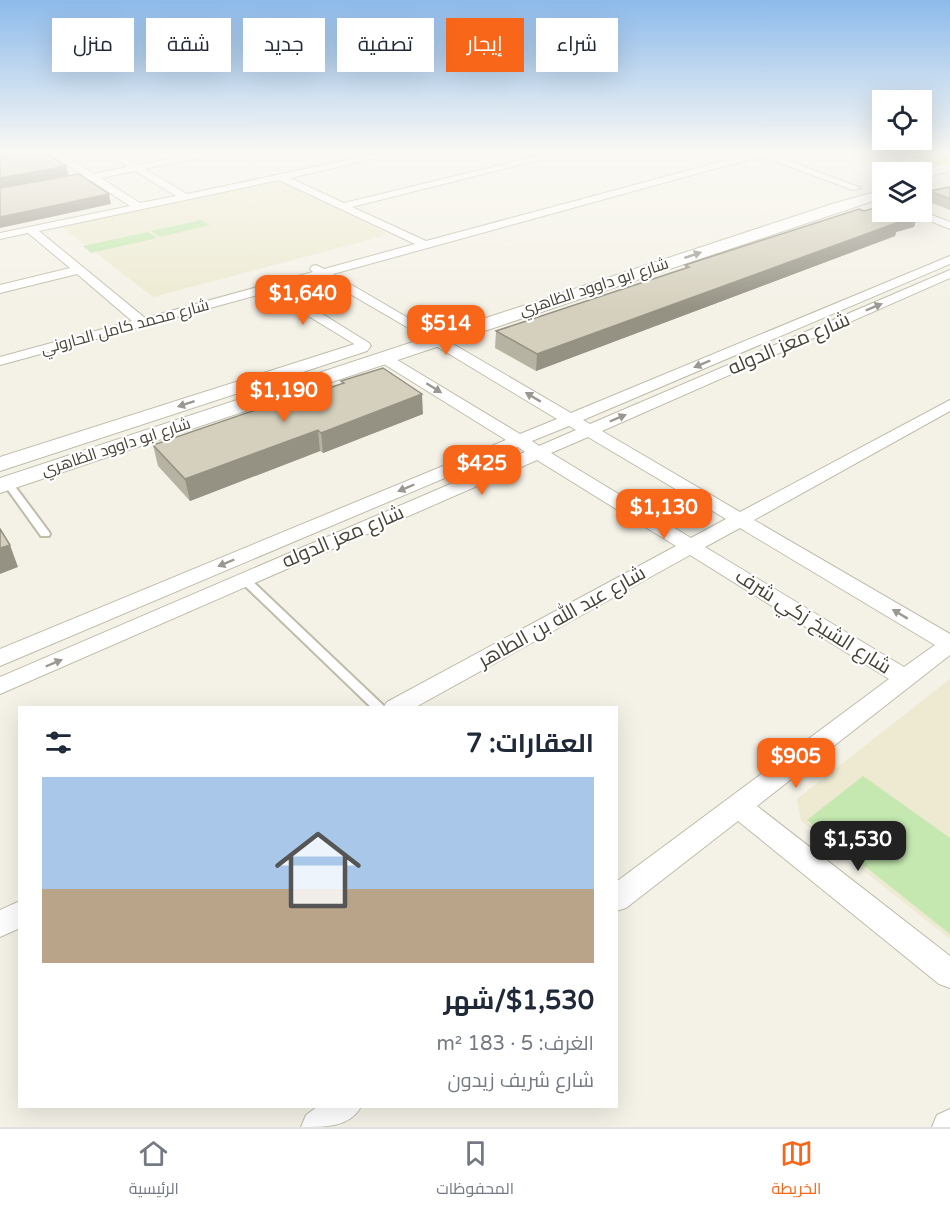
<!DOCTYPE html>
<html lang="ar">
<meta charset="utf-8">
<style>
:root{--surface:#fff;--page:#f2f2f3;--text:#1f2937;--muted:#747a83;--line:#e0e1e3;--accent:#f8661a}
body{margin:0;font-family:"Varela Round",Cairo,sans-serif;background:var(--page);color:var(--text);direction:rtl;height:100vh;display:flex;flex-direction:column;font-size:22px;white-space:nowrap}
*{box-sizing:border-box;margin:0}
p{font-size:20px;color:var(--muted)}
.icon{flex:none;width:33px;height:33px;fill:none;stroke:currentColor;stroke-width:2;stroke-linecap:round;stroke-linejoin:round}
.map{position:relative;flex:1;overflow:hidden;direction:ltr}
.panel{position:absolute;left:18px;top:706px;width:600px;height:402px;display:flex;flex-direction:column;background:var(--surface);border-radius:0px;box-shadow:0 6px 24px #0002;direction:rtl}
.panel>*{flex:none}
.banner{position:absolute;left:18px;top:18px;width:600px;height:54px;direction:rtl;display:flex;gap:12px}
.controls{position:absolute;left:872px;top:90px;display:grid;gap:12px}
.controls a{display:grid;place-items:center;width:60px;height:60px;border-radius:0px;background:var(--surface);box-shadow:0 6px 24px #0002;font-size:30px}
.price{position:absolute;translate:-50% -51px;padding:0 14px;border-radius:12px;background:var(--accent);color:#fff;font-size:20px;line-height:39px;filter:drop-shadow(0 2px 3px #0008)}
.price::after{content:'';position:absolute;left:50%;top:36px;width:18px;height:14px;margin-left:-9px;background:inherit;clip-path:polygon(0 0,100% 0,50% 100%)}
.price.current{background:#222;color:#fff}
ul{padding:0;list-style:none}
li{display:grid;align-content:center;gap:12px;height:318px;padding:0 24px}
li+li{border-top:2px solid var(--line)}
li span{display:grid;place-items:center;height:186px;border-radius:0px;color:#555}
li>.icon{margin-inline-start:auto}
span .icon{width:108px;height:108px;fill:#fffc;stroke-width:1}
li b{font-size:26px}
h2{display:flex;justify-content:space-between;align-items:center;height:72px;padding:0 24px;font-size:26px}
.chip{padding:0 21px;border-radius:0px;background:var(--surface);box-shadow:0 6px 24px #0002;font-size:21px;line-height:54px}
.chip.current{background:var(--accent);color:#fff}
.tab-bar{display:flex;justify-content:space-around;align-items:center;height:84px;border-top:2px solid var(--line);background:var(--surface);font-size:16px;color:var(--muted)}
.tab-bar a{display:grid;justify-items:center;gap:3px}
.tab-bar .current{color:var(--accent)}
.map>svg:first-child{display:block}
</style>
<div class="map">
<svg width="950" height="1127" viewBox="0 0 950 1127">
<rect width="100%" height="100%" fill="#f4f2e7"/>
<!-- education -->
<g fill="#edead1">
<polygon points="271,182 282,182 386,233 384,236 153,297 61,226"/>
<polygon points="950,679 950,939 801,821 797,799"/>
</g>
<!-- green -->
<g fill="#c4e8b0">
<polygon points="201,220 210,225 160,237 151,231"/>
<polygon points="148,232 157,238 91,253 83,246"/>
<polygon points="863,776 950,838 950,934 807,820"/>
</g>
<g fill="none" stroke-linecap="round" stroke-linejoin="round">
<!-- service casing -->
<g stroke="#bfbcaa" stroke-width="4">
<g id="service">
<polygon points="8,480 11,481 49,532 50,534 49,536 41,536 3,483"/>
<polygon points="245,577 249,578 386,708 372,708 241,582 240,580 241,578"/>
</g>
</g>
<!-- minor casing -->
<g stroke="#bfbcaa" stroke-width="2">
<g id="minor">
<path d="M36,151H58L94,174L128,167L104,151H114L138,165L213,151H231L145,169L187,194L390,151H407L290,178L344,203L559,151H574L352,207L426,241L753,153L751,151H775L771,154L861,188L853,190L761,156L333,274L422,326L424,329L417,333L321,277L281,288L369,343L371,346L364,350L269,292L0,365V357L132,321L77,274L0,293V285L70,268L28,233L0,239V233L130,206L90,180L56,185V181L83,175L50,154L0,163V157ZM135,171L176,196L140,203L101,178ZM279,180L415,244L324,269L316,265L312,266L310,269L313,272L272,283L264,279L260,280L258,283L261,286L145,318L39,231Z"/>
<polygon points="921,211 950,222 950,229 908,212"/>
<path d="M950,256V264L583,420L590,424L950,270V278L602,431L740,512L950,400V411L754,520L950,634V655L757,806L950,956V988L939,984L738,821L626,908L616,911V882L889,679L690,555L414,708H383L387,702L676,546L537,460L0,694V677L525,452L518,447L0,666V649L506,440L379,361L377,358L379,355H389L520,434L557,419L431,343L429,340L431,337H441L571,413ZM569,426L576,430L539,446L532,441ZM588,437L726,519L691,538L551,453ZM740,528L935,645L904,667L705,547Z"/>
<polygon points="20,901 20,928 0,937 0,910"/>
<path d="M317,1107H361C349,1127 327,1127 301,1127L306,1115Z"/>
<polygon points="950,1109 950,1127 932,1127 937,1115"/>
</g>
</g>
<!-- tertiary casing -->
<g stroke="#bfbcaa" stroke-width="2">
<g id="tertiary">
<polygon points="950,161 950,170 921,180 920,172"/>
<polygon points="882,190 882,198 0,493 0,478 832,204"/>
<polygon points="361,342 367,343 370,347 367,351 0,471 0,457"/>
</g>
</g>
<!-- primary casing -->
<g stroke="#e3d566" stroke-width="2">
<polygon id="primary" points="906,151 928,151 950,158 950,167 908,154"/>
</g>
<!-- service -->
<use href="#service" fill="#fff" fill-rule="evenodd"/>
<!-- minor -->
<use href="#minor" fill="#fff" fill-rule="evenodd"/>
<!-- tertiary -->
<use href="#tertiary" fill="#fff" fill-rule="evenodd"/>
<!-- primary -->
<use href="#primary" fill="#fdf497" fill-rule="evenodd"/>
</g>
<!-- wall -->
<g fill="#b7b3a3">
<polygon points="950,187 950,210 927,201 929,191"/>
<polygon points="864,211 918,213 914,227 896,232 895,236 536,371 495,348 496,331 685,268 685,265"/>
<polygon points="341,381 423,414 323,453 320,451 190,501 158,466 153,445 342,384"/>
</g>
<!-- shaded-wall -->
<g fill="#959284">
<polygon points="66,166 69,175 0,189 0,178"/>
<polygon points="109,194 111,204 0,228 0,217"/>
<polygon points="918,213 914,227 896,232 895,236 536,371 537,354 892,220"/>
<polygon points="422,394 423,414 323,453 321,433"/>
<polygon points="318,430 320,451 190,501 185,479"/>
<polygon points="10,545 18,567 0,574 0,548"/>
</g>
<!-- building -->
<g fill="#d5d0bd" stroke="#959284" stroke-width="1.5">
<polygon points="25,151 43,151 66,166 0,178 0,155"/>
<polygon points="79,174 109,194 0,217 0,188"/>
<polygon points="950,187 950,199 929,191"/>
<polygon points="882,206 882,212 917,212 918,213 892,220 899,222 537,354 496,331 689,267 685,265 859,209 864,211"/>
<polygon points="383,368 422,394 321,433 318,430 185,479 153,445 267,406 269,408 344,383 341,381"/>
<polygon points="0,529 10,545 0,548"/>
</g>
<!-- one-way arrows -->
<defs><path id="oneway-solid" d="M-6-.8H1V-3.2L6.5 0L1 3.2V.8H-6Z" transform="scale(1.5)"/></defs>
<g fill="#9a9890">
<use href="#oneway-solid" transform="translate(693 255) rotate(-18)"/>
<use href="#oneway-solid" transform="translate(874 307) rotate(-23)"/>
<use href="#oneway-solid" transform="translate(702 364) rotate(157)"/>
<use href="#oneway-solid" transform="translate(434 388) rotate(32)"/>
<use href="#oneway-solid" transform="translate(533 397) rotate(-149)"/>
<use href="#oneway-solid" transform="translate(186 404) rotate(162)"/>
<use href="#oneway-solid" transform="translate(618 418) rotate(-23)"/>
<use href="#oneway-solid" transform="translate(406 488) rotate(157)"/>
<use href="#oneway-solid" transform="translate(226 563) rotate(157)"/>
<use href="#oneway-solid" transform="translate(900 614) rotate(-149)"/>
<use href="#oneway-solid" transform="translate(54 663) rotate(-23)"/>
</g>
<!-- sky -->
<linearGradient id="sky" x2="0" y2="1"><stop stop-color="#8dbaeb"/><stop offset="0.49" stop-color="#faf9f4"/><stop offset="1" stop-color="#faf9f4" stop-opacity="0"/></linearGradient>
<rect width="950" height="309" fill="url(#sky)"/>
<g text-anchor="middle" dominant-baseline="central" stroke-width="4.5" stroke-linejoin="round" paint-order="stroke">
<!-- far-street labels -->
<g font-size="16" fill="#474336" stroke="#fff">
<text transform="translate(594 287) rotate(-18)">شارع ابو داوود الظاهري</text>
<text transform="translate(125 327) rotate(-15)">شارع محمد كامل الحاروني</text>
<text transform="translate(116 447) rotate(-18)">شارع ابو داوود الظاهري</text>
</g>
<!-- street labels -->
<g font-size="20" fill="#474336" stroke="#fff">
<text transform="translate(789 344) rotate(-23)">شارع معز الدوله</text>
<text transform="translate(343 537) rotate(-23)">شارع معز الدوله</text>
<text transform="translate(562 617) rotate(-29)">شارع عبد الله بن الطاهر</text>
<text transform="translate(813 622) rotate(32)">شارع الشيخ زكي شرف</text>
</g>
</g>
</svg>
<div class="controls">
<a><svg class="icon" aria-label="locate" viewBox="0 0 24 24"><circle cx="12" cy="12" r="6"/><path d="M12 2v4M12 18v4M2 12h4M18 12h4"/></svg></a>
<a><svg class="icon" aria-label="layers" viewBox="0 0 24 24"><path d="M12 4l9 5-9 5-9-5zM3 14l9 5 9-5"/></svg></a>
</div>
<b class="price" style="left:303px;top:326px">$1,640</b>
<b class="price" style="left:446px;top:356px">$514</b>
<b class="price" style="left:284px;top:423px">$1,190</b>
<b class="price" style="left:482px;top:496px">$425</b>
<b class="price" style="left:664px;top:540px">$1,130</b>
<b class="price" style="left:796px;top:789px">$905</b>
<b class="price current" style="left:858px;top:872px">$1,530</b>
<div class="banner">
<a class="chip">شراء</a>
<a class="chip current">إيجار</a>
<a class="chip">تصفية</a>
<a class="chip">جديد</a>
<a class="chip">شقة</a>
<a class="chip">منزل</a>
</div>
<section class="panel">
<h2>العقارات: 7<svg class="icon" aria-label="filters" viewBox="0 0 24 24"><path d="M4 7h16M4 17h16"/><circle cx="9" cy="7" r="2"/><circle cx="15" cy="17" r="2"/></svg></h2>
<ul>
<li><span style="background:linear-gradient(#a9c7e8 60%,#b9a48a 0)"><svg class="icon" aria-label="home" viewBox="0 0 24 24"><path d="M3 11l9-7 9 7M6 9v11h12V9"/></svg></span><div><b>$1,530/شهر</b><p>الغرف: 5 · 183 m²</p><p>شارع شريف زيدون</p></div></li>
</ul>
</section>
</div>
<nav class="tab-bar">
<a class="current"><svg class="icon" aria-label="map" viewBox="0 0 24 24"><path d="M3 6l6-2 6 2 6-2v14l-6 2-6-2-6 2zM9 4v14M15 6v14"/></svg>الخريطة</a>
<a><svg class="icon" aria-label="saved" viewBox="0 0 24 24"><path d="M7 4h10v16l-5-4-5 4z"/></svg>المحفوظات</a>
<a><svg class="icon" aria-label="home" viewBox="0 0 24 24"><path d="M3 11l9-7 9 7M6 9v11h12V9"/></svg>الرئيسية</a>
</nav>
